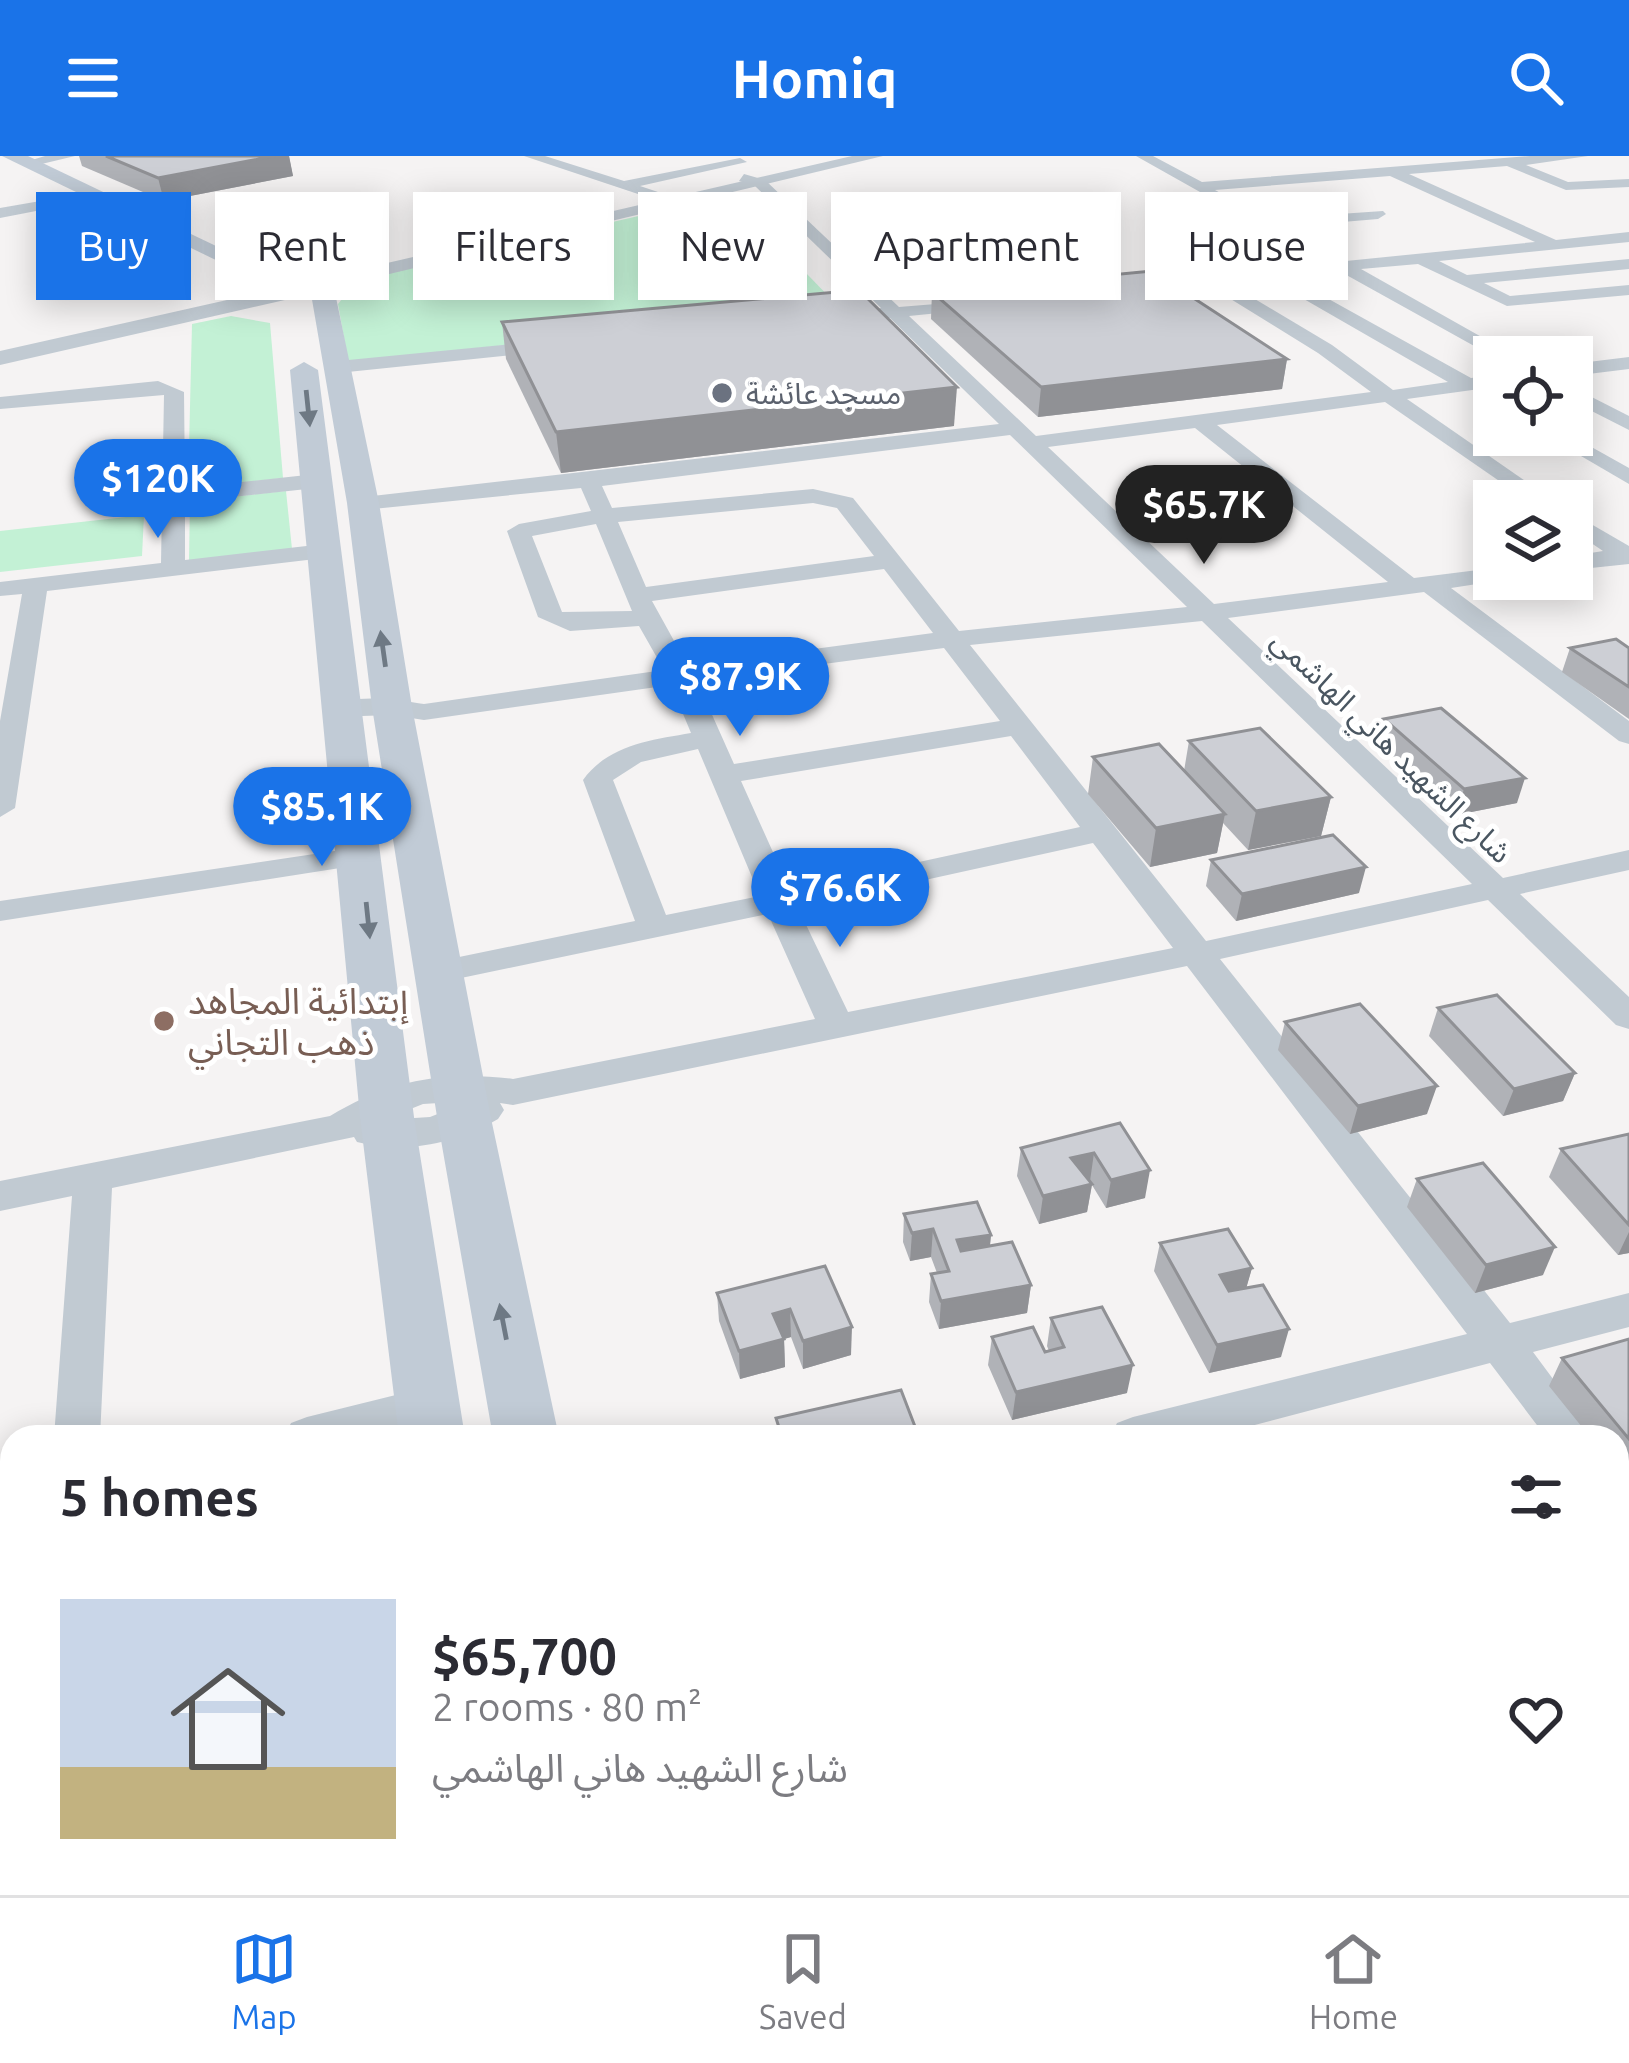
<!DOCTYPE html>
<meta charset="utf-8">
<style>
:root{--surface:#fff;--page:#f2f2f3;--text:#2b2b33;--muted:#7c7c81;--line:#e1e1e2;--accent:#1a73e8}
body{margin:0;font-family:Ubuntu,"Noto Sans Arabic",sans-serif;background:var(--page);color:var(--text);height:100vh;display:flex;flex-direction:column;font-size:45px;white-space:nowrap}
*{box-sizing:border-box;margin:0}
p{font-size:39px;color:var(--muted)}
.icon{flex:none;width:66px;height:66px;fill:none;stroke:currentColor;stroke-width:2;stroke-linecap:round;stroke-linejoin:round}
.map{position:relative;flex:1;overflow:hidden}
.panel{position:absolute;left:0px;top:1269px;width:1629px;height:471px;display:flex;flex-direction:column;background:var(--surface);border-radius:36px 36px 0 0;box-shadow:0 6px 30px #0003}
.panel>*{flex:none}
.guide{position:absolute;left:36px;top:36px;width:1557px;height:108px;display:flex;gap:24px}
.fabs{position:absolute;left:1473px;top:180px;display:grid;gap:24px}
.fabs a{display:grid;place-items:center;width:120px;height:120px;border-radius:0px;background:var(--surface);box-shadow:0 6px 30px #0003;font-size:60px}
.price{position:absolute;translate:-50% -102px;padding:0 27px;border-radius:42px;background:var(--accent);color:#fff;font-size:39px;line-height:78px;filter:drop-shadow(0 3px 6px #0008)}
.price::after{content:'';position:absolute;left:50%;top:72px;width:36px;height:27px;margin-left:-18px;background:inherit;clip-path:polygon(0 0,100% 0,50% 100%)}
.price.active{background:#222;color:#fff}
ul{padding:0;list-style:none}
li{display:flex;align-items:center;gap:36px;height:300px;padding:0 60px}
li span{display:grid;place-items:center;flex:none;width:336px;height:240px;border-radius:0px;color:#555}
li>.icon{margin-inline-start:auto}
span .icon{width:144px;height:144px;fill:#fffc;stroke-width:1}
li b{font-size:51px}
h2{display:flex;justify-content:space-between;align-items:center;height:144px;padding:0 60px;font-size:51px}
.pill{padding:0 42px;border-radius:0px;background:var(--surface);box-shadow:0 6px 30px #0003;font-size:42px;line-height:108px}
.pill.active{background:var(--accent);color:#fff}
header{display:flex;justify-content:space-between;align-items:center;height:156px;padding:0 60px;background:var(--accent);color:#fff;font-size:54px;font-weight:700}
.dock{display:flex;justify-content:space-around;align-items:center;height:168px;border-top:3px solid var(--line);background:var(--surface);font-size:33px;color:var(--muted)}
.dock a{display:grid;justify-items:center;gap:6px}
.dock .active{color:var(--accent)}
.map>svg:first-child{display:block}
</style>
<header><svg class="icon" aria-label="menu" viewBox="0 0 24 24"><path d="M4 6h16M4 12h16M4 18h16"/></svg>Homiq<svg class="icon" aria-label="search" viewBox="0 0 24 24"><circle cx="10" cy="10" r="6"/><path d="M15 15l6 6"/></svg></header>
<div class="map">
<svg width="1629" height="1739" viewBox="0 0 1629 1739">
<rect width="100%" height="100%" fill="#f5f3f3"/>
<!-- green -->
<g fill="#c3f1d5">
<polygon points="730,39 843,155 348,205 338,148 350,133 390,117"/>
<polygon points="231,160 270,167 283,322 188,333 192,168"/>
<polygon points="286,335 292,393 189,405 190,345"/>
<polygon points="144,359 142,400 0,416 0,375"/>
</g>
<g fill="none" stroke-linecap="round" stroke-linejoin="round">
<!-- minor -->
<g fill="#c1cad2" fill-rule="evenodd">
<polygon points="45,0 75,0 29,11 22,7"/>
<polygon points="524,0 545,0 624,25 740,2 747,6 640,30 664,38 659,45"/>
<path d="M1136,0H1153L1202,26L1530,0H1588L1526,9L1568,26L1629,23V31L1566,34L1507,10L1409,18L1556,84L1629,76V86L1439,105L1467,119L1629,103V113L1484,127L1510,140L1629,129V139L1507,150L1418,108L1361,113L1517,201H1494L1341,116L1289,121L1471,222L1494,219V231L1407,243L1554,345H1528L1385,246L1217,269L1414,422L1494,412V423L1503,424L1451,432L1629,565V588L1619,585L1424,436L1228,462L1503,722L1629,694V714L1520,738L1629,841V873L1616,869L1488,744L1220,803L1510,1167L1629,1137V1171L1533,1196L1596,1281H1546L1490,1207L1209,1281H1110L1117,1267L1133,1261L1467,1178L1187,810L513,949L500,947L504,954L498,963C456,987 405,999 357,986L354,981L112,1032L100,1281H54L72,1040L0,1055V1025L330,960C389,924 446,914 513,923L815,863L768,758L442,826L430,823L425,815L430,807L635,765L583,624C608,589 651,584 691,577L671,529L424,564L392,559L332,561L328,555C348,535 397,544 424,548L664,514L639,470L570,475L538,461L507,375L519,368L591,355L581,332L363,354L355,352V342L999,268L890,162L831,166V158L881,152L755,30L739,25L744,18L765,24L899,151L985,144L988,148L979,153L909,160L1036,280L1371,236L1318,197L1208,129L1117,137V129L1123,128L1326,107ZM1390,20L1535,86L1346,105L1283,71L1378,63L1386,58L1383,55L1268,63L1215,34ZM1269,123L1448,226L1393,234L1332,189L1228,127ZM1195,272L1388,426L1214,448L1048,291ZM1010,279L1187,451L959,475L853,342L813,333L612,352L602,330ZM813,347L837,352L874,400L646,431L618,366ZM596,368L632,455L562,456L532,380ZM884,413L933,477L688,510L652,445ZM1202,465L1472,728L1206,785L970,489ZM944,492L1000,565L734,608L697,525ZM1011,580L1080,671L790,734L741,625ZM698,593L760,740L666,759L613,624L641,606ZM1093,687L1173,792L848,856L798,752ZM471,945L430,961L383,964L423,948Z"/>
<polygon points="98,35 103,42 0,62 0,52"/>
<polygon points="555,184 564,190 562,194 338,217 328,211 338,205"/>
<polygon points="1629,201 1629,213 1572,220 1572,208"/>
<polygon points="158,225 184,236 185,332 316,318 327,325 316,332 185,346 185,404 324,388 336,395 324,402 47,435 15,652 0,661 0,565 22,438 0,440 0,426 161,407 164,239 0,253 0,241"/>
<polygon points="1572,231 1629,260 1629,274 1572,245"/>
<polygon points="1545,279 1570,279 1629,312 1629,328"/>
<polygon points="1572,357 1629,390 1629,408 1572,414 1572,400 1603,395 1572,374"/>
<polygon points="361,691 372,693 377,700 372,707 0,765 0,745"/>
<polygon points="428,1231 444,1236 451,1250 444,1264 383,1281 284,1281 291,1267 307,1261"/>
<polygon points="1617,1320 1629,1324 1629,1378 1617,1374"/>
<polygon points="12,1333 12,1375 0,1378 0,1336"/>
<polygon points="22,1728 80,1728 79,1739 21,1739"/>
<polygon points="337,1728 426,1728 421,1739 333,1739"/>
</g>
<!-- tertiary -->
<g fill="#c1cad2" fill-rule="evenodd">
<polygon points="852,0 883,0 335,131 324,125 335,119"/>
<polygon points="290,130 301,136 298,141 0,209 0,195"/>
</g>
<!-- secondary -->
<g fill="#c1cbd6" fill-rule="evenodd">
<polygon points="2,0 28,0 285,123 281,128 265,128"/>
<polygon points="322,125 334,132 379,347 412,551 492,967 559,1281 493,1281 438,967 372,551 347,347 310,132"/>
<polygon points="304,206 318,214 414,961 465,1281 399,1281 360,961 290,214"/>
<polygon points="455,1728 537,1728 538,1739 456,1739"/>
<polygon points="572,1728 654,1728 656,1739 574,1739"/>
</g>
</g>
<!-- wall -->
<g fill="#b0b2b7">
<polygon points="79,0 289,0 293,20 164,45 82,10"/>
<polygon points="932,136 1287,203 1282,233 1038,261 931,163"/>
<polygon points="502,166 954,270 561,317 506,203"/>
<polygon points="1570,492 1629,492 1629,563 1562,516"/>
<polygon points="1384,563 1517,647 1456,659 1377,588"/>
<polygon points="1189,585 1331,641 1321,680 1248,694 1223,667 1217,697 1150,711 1088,638 1093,601 1184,615"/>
<polygon points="1211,704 1359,737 1236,765 1206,730"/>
<polygon points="1438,852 1575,917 1563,945 1503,960 1429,880"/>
<polygon points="1285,866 1427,958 1350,978 1278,894"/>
<polygon points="1120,967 1145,1042 1106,1052 1092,1029 1087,1056 1039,1068 1017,1020 1021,992"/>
<polygon points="1629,978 1629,1097 1618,1099 1549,1021 1561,993"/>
<polygon points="1417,1023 1543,1119 1475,1137 1407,1051"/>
<polygon points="904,1058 991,1079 990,1090 1031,1129 1027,1157 939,1173 929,1146 931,1118 937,1117 931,1101 910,1105 903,1086"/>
<polygon points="1160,1087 1252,1112 1246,1132 1281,1201 1209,1217 1154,1115"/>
<polygon points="825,1110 851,1199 803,1213 791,1181 784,1183 785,1211 740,1223 719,1165 717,1137"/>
<polygon points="1051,1162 1127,1237 1012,1264 988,1209 992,1181 1045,1196 1049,1195 1047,1190"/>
<polygon points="1629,1183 1629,1330 1617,1315 1617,1281 1590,1281 1549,1230 1562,1202"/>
</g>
<!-- shaded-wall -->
<g fill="#909195">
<polygon points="275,0 289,0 293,20 164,45 158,22"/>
<polygon points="1287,203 1282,233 1038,261 1041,231"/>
<polygon points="957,231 954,270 561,317 556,276"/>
<polygon points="1525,622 1517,647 1456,659 1464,633"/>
<polygon points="1331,641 1321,680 1248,694 1256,655"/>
<polygon points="1225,658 1217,697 1150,711 1156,672"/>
<polygon points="1366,711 1359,737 1236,765 1242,738"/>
<polygon points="1575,917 1563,945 1503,960 1514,933"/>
<polygon points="1437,930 1427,958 1350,978 1358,950"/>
<polygon points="1094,997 1090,1025 1071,1002"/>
<polygon points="1150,1014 1145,1042 1106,1052 1111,1024"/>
<polygon points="1092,1028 1087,1056 1039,1068 1043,1040"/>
<polygon points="933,1073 931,1101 910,1105 912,1077"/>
<polygon points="1629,1076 1629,1097 1618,1099"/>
<polygon points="991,1079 988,1107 955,1112 957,1084"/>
<polygon points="1555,1091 1543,1119 1475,1137 1486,1109"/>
<polygon points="1252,1112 1244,1140 1213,1147 1220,1119"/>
<polygon points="1031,1129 1027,1157 939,1173 941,1145"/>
<polygon points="790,1153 791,1181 774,1186 773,1158"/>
<polygon points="852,1171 851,1199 803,1213 803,1185"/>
<polygon points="1289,1173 1281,1201 1209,1217 1217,1189"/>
<polygon points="784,1183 785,1211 740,1223 739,1195"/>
<polygon points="1133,1209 1127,1237 1012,1264 1016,1236"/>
</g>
<!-- building -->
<g fill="#cdcfd5" stroke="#909195" stroke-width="3">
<polygon points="106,0 275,0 158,22"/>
<polygon points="1152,115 1287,203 1041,231 932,136"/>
<polygon points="859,134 957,231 556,276 502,166"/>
<polygon points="1616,483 1629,492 1629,531 1570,492"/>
<polygon points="1441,552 1525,622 1464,633 1384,563"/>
<polygon points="1260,572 1331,641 1256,655 1189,585"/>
<polygon points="1159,588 1225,658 1156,672 1093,601"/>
<polygon points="1333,679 1366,711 1242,738 1211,704"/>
<polygon points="1497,839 1575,917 1514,933 1438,852"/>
<polygon points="1360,848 1437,930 1358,950 1285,866"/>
<polygon points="1120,967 1150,1014 1111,1024 1094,997 1071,1002 1092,1028 1043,1040 1021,992"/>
<polygon points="1629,978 1629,1069 1561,993"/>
<polygon points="1483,1007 1555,1091 1486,1109 1417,1023"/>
<polygon points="977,1046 991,1079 957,1084 961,1095 1012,1086 1031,1129 941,1145 931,1118 949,1115 933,1073 912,1077 904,1058"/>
<polygon points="1228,1073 1252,1112 1220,1119 1229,1135 1263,1129 1289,1173 1217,1189 1160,1087"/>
<polygon points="825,1110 852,1171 803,1185 790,1153 773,1158 784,1183 739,1195 717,1137"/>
<polygon points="1102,1151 1133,1209 1016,1236 992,1181 1033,1171 1045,1196 1064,1191 1051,1162"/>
<polygon points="1629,1183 1629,1283 1562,1202"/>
<polygon points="901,1234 919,1281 782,1281 776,1262"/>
</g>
<!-- one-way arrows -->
<defs><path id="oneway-solid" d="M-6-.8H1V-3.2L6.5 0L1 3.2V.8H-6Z" transform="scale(3)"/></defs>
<g fill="#6e7984">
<use href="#oneway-solid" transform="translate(308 252) rotate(84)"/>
<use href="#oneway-solid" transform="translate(383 493) rotate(-98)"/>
<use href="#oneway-solid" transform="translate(368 764) rotate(84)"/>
<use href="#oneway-solid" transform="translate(503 1166) rotate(-101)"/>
</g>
<!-- markers -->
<circle fill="#6b7280" stroke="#fff" stroke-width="4.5" cx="722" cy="237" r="12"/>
<circle fill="#8d6e63" stroke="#fff" stroke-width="4.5" cx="164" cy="865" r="12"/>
<g text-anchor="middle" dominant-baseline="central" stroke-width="10" stroke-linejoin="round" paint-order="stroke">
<!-- far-worship labels -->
<g font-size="30" fill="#5b616d" stroke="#fff" text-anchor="start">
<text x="746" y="237">مسجد عائشة</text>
</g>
<!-- far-street labels -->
<g font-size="30" fill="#4a5661" stroke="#fff">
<text transform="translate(1392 590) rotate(44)">شارع الشهيد هاني الهاشمي</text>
</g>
<!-- education labels -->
<g font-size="36" fill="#785e54" stroke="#fff" text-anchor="start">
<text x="188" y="844">إبتدائية المجاهد<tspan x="188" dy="41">ذهب التجاني</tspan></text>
</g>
</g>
</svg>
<div class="fabs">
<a><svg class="icon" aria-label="locate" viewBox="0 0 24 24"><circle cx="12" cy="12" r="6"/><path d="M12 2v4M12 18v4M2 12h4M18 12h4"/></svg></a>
<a><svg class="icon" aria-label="layers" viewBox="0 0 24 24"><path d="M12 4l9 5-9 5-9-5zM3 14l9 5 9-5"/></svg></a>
</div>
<b class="price" style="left:158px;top:385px">$120K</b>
<b class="price active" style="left:1204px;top:411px">$65.7K</b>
<b class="price" style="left:740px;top:583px">$87.9K</b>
<b class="price" style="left:322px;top:713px">$85.1K</b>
<b class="price" style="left:840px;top:794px">$76.6K</b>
<div class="guide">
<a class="pill active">Buy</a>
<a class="pill">Rent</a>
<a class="pill">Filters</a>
<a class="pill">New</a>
<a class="pill">Apartment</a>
<a class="pill">House</a>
</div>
<section class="panel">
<h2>5 homes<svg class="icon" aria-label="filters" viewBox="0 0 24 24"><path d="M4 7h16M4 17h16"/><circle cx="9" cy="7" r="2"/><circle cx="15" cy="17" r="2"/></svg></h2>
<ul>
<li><span style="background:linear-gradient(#c9d6e8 70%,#c2b280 0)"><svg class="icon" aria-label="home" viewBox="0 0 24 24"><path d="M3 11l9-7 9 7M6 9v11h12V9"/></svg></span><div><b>$65,700</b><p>2 rooms · 80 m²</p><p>شارع الشهيد هاني الهاشمي</p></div><svg class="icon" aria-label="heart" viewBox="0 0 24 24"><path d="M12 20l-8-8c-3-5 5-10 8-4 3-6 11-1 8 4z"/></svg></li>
</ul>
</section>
</div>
<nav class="dock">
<a class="active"><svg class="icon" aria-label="map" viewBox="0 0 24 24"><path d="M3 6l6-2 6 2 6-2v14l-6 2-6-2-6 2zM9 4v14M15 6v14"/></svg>Map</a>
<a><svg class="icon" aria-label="saved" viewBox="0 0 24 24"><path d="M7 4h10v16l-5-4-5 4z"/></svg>Saved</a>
<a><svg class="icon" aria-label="home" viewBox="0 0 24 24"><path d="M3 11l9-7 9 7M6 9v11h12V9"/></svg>Home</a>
</nav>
